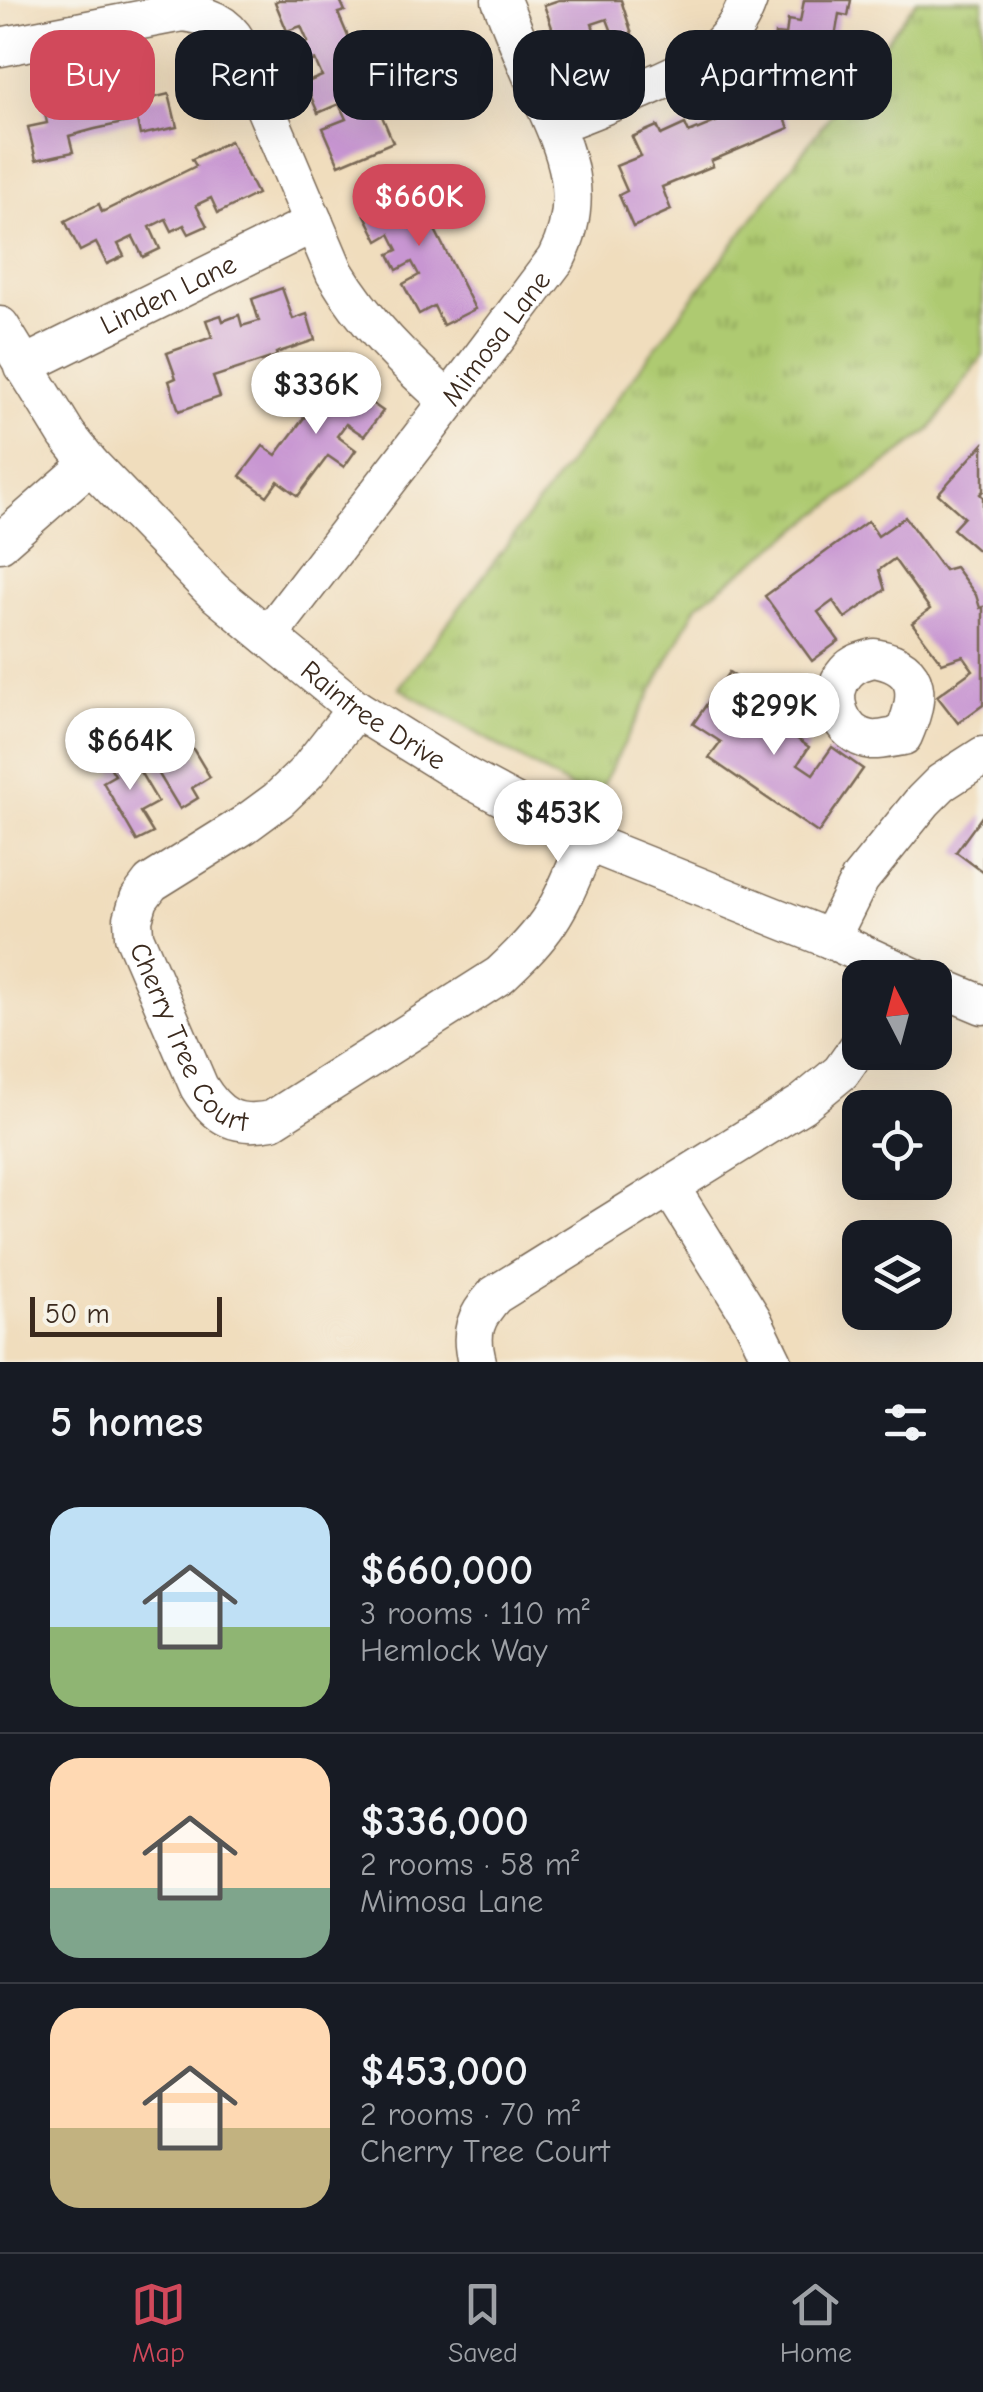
<!DOCTYPE html>
<meta charset="utf-8">
<style>
:root{--surface:#171b24;--page:#242831;--text:#f1f3f6;--muted:#9ea1a6;--line:#363941;--accent:#d1495b}
body{margin:0;font-family:"Comic Neue",sans-serif;background:var(--page);color:var(--text);height:100vh;display:flex;flex-direction:column;font-size:38px;white-space:nowrap}
*{box-sizing:border-box;margin:0}
p{font-size:32px;color:var(--muted)}
.icon{flex:none;width:55px;height:55px;fill:none;stroke:currentColor;stroke-width:2;stroke-linecap:round;stroke-linejoin:round}
.map{position:relative;height:1362px;overflow:hidden}
.details{display:flex;flex-direction:column;background:var(--surface);flex:1}
.details>*{flex:none}
.banner{position:absolute;left:30px;top:30px;width:925px;height:90px;display:flex;gap:20px}
.needle{width:65px;rotate:354deg}
.tools{position:absolute;left:842px;top:960px;display:grid;gap:20px}
.tools a{display:grid;place-items:center;width:110px;height:110px;border-radius:20px;background:var(--surface);box-shadow:0 10px 40px #0002;font-size:50px}
.scale{position:absolute;left:30px;bottom:25px;width:192px;box-sizing:border-box;padding-left:10px;border:5px solid #3b2a1e;border-top:0;font-size:28px;line-height:35px;white-space:nowrap;color:#3b2a1e;-webkit-text-stroke:8px #f7f3e8;paint-order:stroke}
.price{position:absolute;translate:-50% -85px;padding:0 22px;border-radius:35px;background:#fff;color:#222;font-size:32px;line-height:65px;filter:drop-shadow(0 2px 5px #0008)}
.price::after{content:'';position:absolute;left:50%;top:60px;width:30px;height:22px;margin-left:-15px;background:inherit;clip-path:polygon(0 0,100% 0,50% 100%)}
.price.current{background:var(--accent);color:#fff}
ul{padding:0;list-style:none}
li{display:flex;align-items:center;gap:30px;height:250px;padding:0 50px}
li+li{border-top:2px solid var(--line)}
li span{display:grid;place-items:center;flex:none;width:280px;height:200px;border-radius:30px;color:#555}
li>.icon{margin-inline-start:auto}
span .icon{width:120px;height:120px;fill:#fffc;stroke-width:1}
li b{font-size:42px}
h2{display:flex;justify-content:space-between;align-items:center;height:120px;padding:0 50px;font-size:42px}
.tag{padding:0 35px;border-radius:30px;background:var(--surface);box-shadow:0 10px 40px #0002;font-size:35px;line-height:90px}
.tag.current{background:var(--accent);color:#fff}
.dock{display:flex;justify-content:space-around;align-items:center;height:140px;border-top:2px solid var(--line);background:var(--surface);font-size:28px;color:var(--muted)}
.dock a{display:grid;justify-items:center;gap:5px}
.dock .current{color:var(--accent)}
.map>svg:first-child{display:block}
</style>
<div class="map">
<svg width="983" height="1362" viewBox="0 0 983 1362">
<defs>
<pattern id="grass-tufts" width="24" height="20" patternUnits="userSpaceOnUse" patternTransform="scale(2.5)"><rect width="24" height="20" fill="#aeca71"/><path d="M3 7l-1-3M5 7V3M7 7l1-3M15 17l-1-3M17 17v-4M19 17l1-3" fill="none" stroke="#8fa45c"/></pattern>
</defs>
<rect width="100%" height="100%" fill="#f7f3e8"/>
<filter id="ink" filterUnits="userSpaceOnUse"><feTurbulence type="fractalNoise" baseFrequency=".01" numOctaves="2"/><feDisplacementMap in="SourceGraphic" scale="20" xChannelSelector="R" yChannelSelector="G"/><feConvolveMatrix kernelMatrix="1 2 1 2 8 2 1 2 1" color-interpolation-filters="sRGB"/></filter>
<filter id="wash" filterUnits="userSpaceOnUse"><feTurbulence type="fractalNoise" baseFrequency=".0048" numOctaves="4" result="noise"/><feDisplacementMap in="SourceGraphic" scale="40" xChannelSelector="R" yChannelSelector="G"/><feGaussianBlur stdDeviation="2.25" result="paint"/><feColorMatrix in="noise" values="0 0 0 0 0 0 0 0 0 0 0 0 0 0 0 0 0 1.4 0 .05"/><feComposite in="paint" operator="in"/></filter>
<g filter="url(#wash)">
<rect width="100%" height="100%" fill="#f0ddbd"/>
<!-- grass -->
<polygon fill="url(#grass-tufts)" stroke="#747a48" stroke-width="2.5" points="917,0 983,0 983,355 930,430 697,605 594,801 399,688"/>
<g id="blocks">
<!-- building -->
<g fill="#c896d2">
<polygon points="279,0 340,0 345,11 338,13 393,142 339,165 323,128 346,119 339,104 318,113 305,83 322,76 315,60 302,65 294,47 308,42 301,26 287,31 275,2"/>
<polygon points="559,0 621,0 632,34 615,40 607,19 592,24 600,48 583,53 575,33 556,39 544,5"/>
<polygon points="804,0 851,0 848,16 839,14 827,83 791,77 794,58 772,54 775,34 786,35 788,20 800,22"/>
<polygon points="105,76 108,87 143,78 148,99 169,94 177,127 140,135 137,120 95,129 69,136 73,152 36,160 28,127 47,123 42,99 56,95 54,86 70,82 74,95 91,90 89,80"/>
<polygon points="749,86 757,103 775,95 789,128 711,161 713,166 662,187 671,210 633,227 619,195 627,191 616,166 641,156 632,137 657,126 661,135 685,124 689,133 725,118 717,100"/>
<polygon points="230,141 257,194 218,213 211,198 196,205 207,226 189,234 184,225 172,231 166,219 150,227 160,249 143,257 133,237 118,244 124,256 107,264 96,243 80,251 65,221 99,204 102,212 196,166 192,159"/>
<polygon points="412,172 430,210 426,212 475,309 443,325 434,306 419,314 403,284 419,275 412,262 397,270 389,254 398,250 390,234 378,241 363,211 381,202 375,191"/>
<polygon points="282,288 293,319 307,314 315,340 276,353 277,356 213,377 220,397 179,411 169,381 176,378 167,353 212,337 206,320 221,315 223,321 239,315 242,326 259,321 252,299"/>
<polygon points="342,367 370,387 363,397 383,411 364,436 346,424 337,436 356,450 344,467 328,456 298,496 278,481 267,496 240,476 263,446 276,455"/>
<polygon points="983,444 983,491 980,494 983,497 983,555 953,529 964,517 938,494"/>
<polygon points="905,517 944,570 955,567 976,595 980,608 983,607 983,705 958,723 937,696 973,670 963,656 942,663 912,623 930,609 894,559 879,570 885,590 845,618 833,601 818,612 839,641 812,661 765,596 868,521 878,536"/>
<polygon points="729,672 757,692 737,721 754,734 766,717 809,747 798,764 813,774 832,747 863,769 818,833 709,758 721,742 693,724"/>
<polygon points="181,729 210,777 192,788 198,798 180,809 145,751"/>
<polygon points="126,748 158,802 140,812 153,833 137,841 103,782 115,775 106,760"/>
<polygon points="983,815 983,872 956,852"/>
</g>
</g>
</g>
<g filter="url(#ink)">
<use href="#blocks" fill-opacity="0" stroke="#7a6956" stroke-width="2.5"/>
<g fill="none" stroke-linecap="round" stroke-linejoin="round">
<!-- minor casing -->
<g stroke="#7a6956" stroke-width="41">
<g id="minor">
<path d="M0,47L182,12C206,15 226,22 238,44L335,273C364,322 407,364 449,401"/>
<path d="M555,124C585,114 614,101 643,89C690,68 730,53 748,0"/>
<path id="s1" d="M0,326L67,435L90,464L213,591L356,709L464,776L587,842L830,939L915,978"/>
<path id="s2" d="M23,366L314,223"/>
<polyline points="0,543 90,464"/>
<path id="s3" d="M268,636L449,401L556,259C589,195 564,147 537,87C524,58 513,29 501,0"/>
<path d="M874,658C925,667 919,699 903,736C893,737 881,741 871,740C840,736 825,695 846,672C854,663 863,661 874,658Z"/>
<path id="s4" d="M356,709L306,773L278,800L244,825L151,883L139,899L133,919L134,936L199,1087C218,1118 236,1127 272,1120L500,975C516,960 531,946 544,928C563,903 574,871 587,842"/>
<polyline points="830,939 860,879 923,801 941,783 983,756"/>
<polyline points="935,985 983,1005"/>
<polyline points="670,1187 752,1319 773,1362"/>
<path d="M477,1362C469,1332 475,1317 495,1295L802,1104L841,1072L860,1045"/>
</g>
</g>
<!-- minor -->
<use href="#minor" stroke="#fff" stroke-width="38"/>
</g>
</g>
<g text-anchor="middle" dominant-baseline="central" stroke-width="10" stroke-linejoin="round" paint-order="stroke">
<!-- street labels -->
<g font-size="28" fill="#3b2a1e" stroke="#f7f3e8">
<text stroke="none"><textPath href="#s2" startOffset="162">Linden Lane</textPath></text>
<text stroke="none"><textPath href="#s3" startOffset="375">Mimosa Lane</textPath></text>
<text stroke="none"><textPath href="#s1" startOffset="545">Raintree Drive</textPath></text>
<text stroke="none"><textPath href="#s4" startOffset="448">Cherry Tree Court</textPath></text>
</g>
</g>
</svg>
<div class="tools">
<a><svg class="needle" viewBox="-14 -14 28 28"><path d="M0-13l5 13h-10z" fill="#e53935"/><path d="M0 13l5-13h-10z" fill="#9ea1a6"/></svg></a>
<a><svg class="icon" aria-label="locate" viewBox="0 0 24 24"><circle cx="12" cy="12" r="6"/><path d="M12 2v4M12 18v4M2 12h4M18 12h4"/></svg></a>
<a><svg class="icon" aria-label="layers" viewBox="0 0 24 24"><path d="M12 4l9 5-9 5-9-5zM3 14l9 5 9-5"/></svg></a>
</div>
<div class="scale">50 m</div>
<b class="price current" style="left:419px;top:249px">$660K</b>
<b class="price" style="left:316px;top:437px">$336K</b>
<b class="price" style="left:774px;top:758px">$299K</b>
<b class="price" style="left:130px;top:793px">$664K</b>
<b class="price" style="left:558px;top:865px">$453K</b>
<div class="banner">
<a class="tag current">Buy</a>
<a class="tag">Rent</a>
<a class="tag">Filters</a>
<a class="tag">New</a>
<a class="tag">Apartment</a>
</div>
</div>
<section class="details">
<h2>5 homes<svg class="icon" aria-label="filters" viewBox="0 0 24 24"><path d="M4 7h16M4 17h16"/><circle cx="9" cy="7" r="2"/><circle cx="15" cy="17" r="2"/></svg></h2>
<ul>
<li><span style="background:linear-gradient(#bfe0f5 60%,#8fb573 0)"><svg class="icon" aria-label="home" viewBox="0 0 24 24"><path d="M3 11l9-7 9 7M6 9v11h12V9"/></svg></span><div><b>$660,000</b><p>3 rooms · 110 m²</p><p>Hemlock Way</p></div></li>
<li><span style="background:linear-gradient(#ffd9b3 65%,#7fa58c 0)"><svg class="icon" aria-label="home" viewBox="0 0 24 24"><path d="M3 11l9-7 9 7M6 9v11h12V9"/></svg></span><div><b>$336,000</b><p>2 rooms · 58 m²</p><p>Mimosa Lane</p></div></li>
<li><span style="background:linear-gradient(#ffd9b3 60%,#c2b280 0)"><svg class="icon" aria-label="home" viewBox="0 0 24 24"><path d="M3 11l9-7 9 7M6 9v11h12V9"/></svg></span><div><b>$453,000</b><p>2 rooms · 70 m²</p><p>Cherry Tree Court</p></div></li>
</ul>
</section>
<nav class="dock">
<a class="current"><svg class="icon" aria-label="map" viewBox="0 0 24 24"><path d="M3 6l6-2 6 2 6-2v14l-6 2-6-2-6 2zM9 4v14M15 6v14"/></svg>Map</a>
<a><svg class="icon" aria-label="saved" viewBox="0 0 24 24"><path d="M7 4h10v16l-5-4-5 4z"/></svg>Saved</a>
<a><svg class="icon" aria-label="home" viewBox="0 0 24 24"><path d="M3 11l9-7 9 7M6 9v11h12V9"/></svg>Home</a>
</nav>
